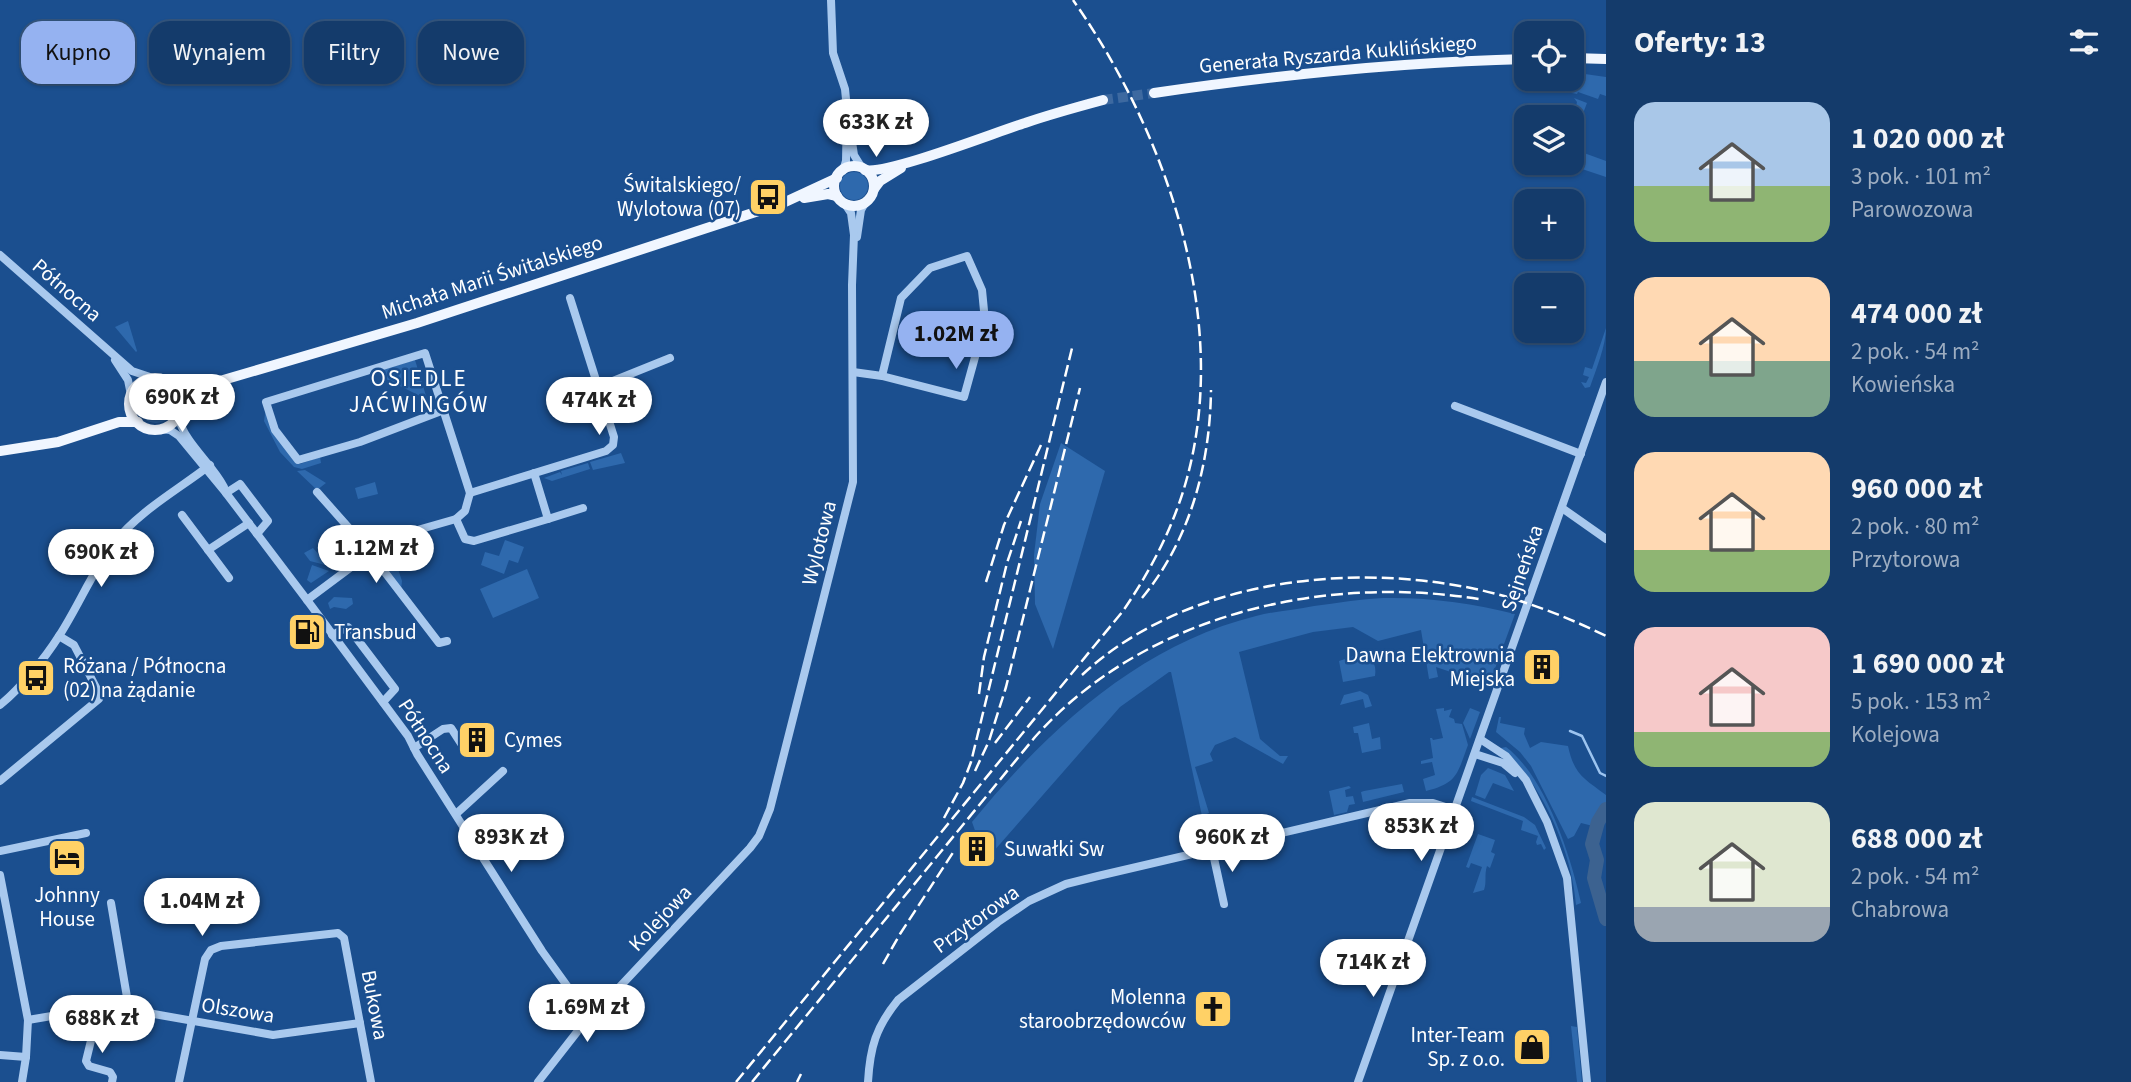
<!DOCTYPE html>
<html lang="pl">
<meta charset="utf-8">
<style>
:root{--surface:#143b6b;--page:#214673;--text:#f1f3f6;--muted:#9dadc1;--line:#33557e;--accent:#95b2f1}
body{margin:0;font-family:"Source Sans 3",sans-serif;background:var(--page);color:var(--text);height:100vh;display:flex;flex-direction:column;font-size:26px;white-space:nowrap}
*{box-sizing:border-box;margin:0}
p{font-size:23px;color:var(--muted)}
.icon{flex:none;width:38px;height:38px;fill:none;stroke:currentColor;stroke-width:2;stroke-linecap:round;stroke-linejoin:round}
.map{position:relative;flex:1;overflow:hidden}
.panel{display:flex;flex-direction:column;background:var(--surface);width:525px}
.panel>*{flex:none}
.guide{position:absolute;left:21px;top:21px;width:665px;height:63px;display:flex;gap:14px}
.controls{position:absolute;left:1514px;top:21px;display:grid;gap:14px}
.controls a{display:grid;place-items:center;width:70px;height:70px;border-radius:14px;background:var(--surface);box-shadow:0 2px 5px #0004,0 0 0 2px var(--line);font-size:35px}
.price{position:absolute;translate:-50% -60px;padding:0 16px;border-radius:24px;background:#fff;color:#222;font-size:23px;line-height:46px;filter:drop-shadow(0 2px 4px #0008)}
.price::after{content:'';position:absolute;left:50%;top:42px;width:21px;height:16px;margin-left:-10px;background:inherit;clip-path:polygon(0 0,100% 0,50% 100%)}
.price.current{background:var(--accent);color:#111}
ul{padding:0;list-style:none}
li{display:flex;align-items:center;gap:21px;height:175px;padding:0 28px}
li span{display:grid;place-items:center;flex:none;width:196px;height:140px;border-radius:21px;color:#555}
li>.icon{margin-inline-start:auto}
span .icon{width:84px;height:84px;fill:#fffc;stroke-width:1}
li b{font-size:30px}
h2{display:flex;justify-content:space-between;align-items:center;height:84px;padding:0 28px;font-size:30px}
.tag{padding:0 24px;border-radius:21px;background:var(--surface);box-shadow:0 2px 5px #0004,0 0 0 2px var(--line);font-size:24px;line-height:63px}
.tag.current{background:var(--accent);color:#111}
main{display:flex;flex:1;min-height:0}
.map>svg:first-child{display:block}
</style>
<main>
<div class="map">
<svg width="1606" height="1082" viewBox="0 0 1606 1082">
<rect width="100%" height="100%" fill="#1b4f8f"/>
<!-- green -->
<g fill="#2e69ad">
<polygon points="1585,74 1606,77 1606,96 1600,94 1598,99 1578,92 1577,94 1567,92 1568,79 1575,75"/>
<polygon points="1574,98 1587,103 1572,142 1572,123 1577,102"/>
<polygon points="1572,145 1585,150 1584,153 1606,161 1606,177 1567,164 1565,169 1559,163 1572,163"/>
<circle cx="854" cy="186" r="14"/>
<polygon points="128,321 137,351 136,352 115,327"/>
<path d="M1606,328C1606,345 1596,370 1590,387L1585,388L1581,382L1586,383L1589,377L1583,375L1585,367L1592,369Z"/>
<polygon points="415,360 427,399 426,399 380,376 378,371"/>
<circle cx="156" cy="404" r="19"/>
<polygon points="266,407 293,456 300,464 320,457 321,463 302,469 294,467 280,452 264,421"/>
<polygon points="1061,443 1105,471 1053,649 1035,604 1034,555 1040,504"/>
<polygon points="621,453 625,463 593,470 590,462"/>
<polygon points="588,463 590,469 552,481 544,478 560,472 562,475 561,471"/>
<polygon points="305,470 326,483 317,490 297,471"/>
<polygon points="375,482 378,494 358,499 355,488"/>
<polygon points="505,540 524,547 518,563 509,560 504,574 481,565 485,552 499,556"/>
<polygon points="313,548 322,558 332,558 338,554 338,563 333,567 310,561 304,553"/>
<polygon points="387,557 395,560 402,581 401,590 380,562"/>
<polygon points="312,565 329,571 311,583 307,580"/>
<polygon points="527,569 539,598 493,618 480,589"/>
<polygon points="334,597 352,598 353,604 346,609 334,607 330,609 328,603"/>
<path d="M1383,598C1428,597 1472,603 1515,614L1489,685L1436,667L1438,677L1429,679L1421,630L1378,641L1353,627L1313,632L1239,652L1260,739L1280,756H1288L1283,764L1235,737L1215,745L1210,754L1213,761L1195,767L1209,813L1202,816L1171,672H1169L1120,707L993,852L978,839L972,822C1046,731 1139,645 1256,616C1275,611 1295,610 1314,606C1337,603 1360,599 1383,598Z"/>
<path d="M1357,655C1371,654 1377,663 1375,676L1343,682L1339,661Z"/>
<polygon points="1360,691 1368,695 1372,706 1365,708 1363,699 1340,705 1344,695"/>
<path d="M1444,708V711L1452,709L1449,717L1454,719L1455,723L1462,724L1468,745C1457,774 1458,783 1426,791L1423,779L1435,775L1432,762L1421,764V761L1433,758L1430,738H1432L1433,740L1443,738L1436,709Z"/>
<polygon points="1470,708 1480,712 1470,739 1463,723"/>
<path d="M1499,717H1501L1500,723L1525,728L1524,734L1530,748L1541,742L1568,746C1574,774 1583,778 1606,795V804L1596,816L1593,826L1581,823L1574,836L1568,839L1531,766L1520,752L1496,732Z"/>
<polygon points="1369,723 1372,739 1380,737 1381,749 1362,753 1358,733 1354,733 1353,727"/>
<path d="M1506,747C1545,776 1571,856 1581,903L1576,905C1572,852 1542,782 1501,748Z"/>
<polygon points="1488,768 1505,775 1514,791 1493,783 1485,799 1475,795 1481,775"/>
<polygon points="1402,784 1404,792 1363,802 1361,792 1364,791"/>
<polygon points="1349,786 1351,788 1345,790 1346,797 1353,796 1355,804 1349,805 1347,812 1334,815 1329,791"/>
<polygon points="1472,797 1524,817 1535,825 1546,848 1544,850 1541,844 1537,845 1536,842 1538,836 1521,830 1523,821 1471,801"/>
<path d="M1478,834L1495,840L1491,852L1495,854L1490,868L1487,866C1484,875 1487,882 1484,890L1473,893L1482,867L1471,863L1469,868L1466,867Z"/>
<polygon points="1571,1026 1577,1027 1582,1082 1577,1082"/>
</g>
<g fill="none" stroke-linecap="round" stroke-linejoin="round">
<!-- stream -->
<polyline stroke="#9cc4f0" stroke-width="2.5" points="1570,731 1582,736 1600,773 1606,776"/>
<!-- river -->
<polyline stroke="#3c6290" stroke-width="14" points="1606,809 1598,822 1592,844 1597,860 1594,878 1606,919"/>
<!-- major-tunnel -->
<polyline stroke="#3d69a0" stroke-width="10" stroke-dasharray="10 5" stroke-linecap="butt" points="1103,100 1154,93"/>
<!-- minor -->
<g stroke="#a9c9ee" stroke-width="8">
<polyline points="831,0 833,53 845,89 847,109 846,161 843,171"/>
<polyline points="851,135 854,155 862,168"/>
<polyline points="857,237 861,210 865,203"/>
<polyline points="0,255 132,371 153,378"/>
<polyline points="115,360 128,380 131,395"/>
<polyline points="853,372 882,376 964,397 985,321 982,290 967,256 930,268 901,298 882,376"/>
<polyline points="598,387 670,358"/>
<polyline points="1455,406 1581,454"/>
<path d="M178,416C184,443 211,462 224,487"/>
<polyline points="161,429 170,430 179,436 226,493 307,600 408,736 417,754 542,951 578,1001 581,1017 577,1032 538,1082"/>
<polyline points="534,473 548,519 583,508"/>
<polyline points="317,492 364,545 439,643 447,641"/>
<polyline points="226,493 240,484 268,521 257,534"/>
<polyline points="470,493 606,451 613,445 614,437 570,298"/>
<polyline points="1562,508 1606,539"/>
<polyline points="182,515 229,578"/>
<polyline points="456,519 465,539 474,541 548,519"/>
<polyline points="208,550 249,523"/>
<polyline points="307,600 370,553 400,535 456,519 465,511 470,493 425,353 266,402 275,430 298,460 360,442 444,410"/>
<polyline points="332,635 348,627 395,689 383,702"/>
<path d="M0,705C21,688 45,658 59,636C79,605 92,572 114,543C139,511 178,490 210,465"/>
<polyline points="1480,739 1506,756 1526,780 1547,822 1567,878 1587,1082"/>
<polyline points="414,748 443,729 451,728 462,745"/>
<polyline points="1475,754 1503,763 1515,773"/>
<polyline points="0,781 99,699 99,693 74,645 59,636"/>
<polyline points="456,814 503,771"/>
<polyline points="1212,849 1224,904"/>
<polyline points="0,851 86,833"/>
<polyline points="0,875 28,1020 26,1057 22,1082"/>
<polyline points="111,903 129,1009"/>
<polyline points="99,1008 86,1061 89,1066 110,1072 113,1077 112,1082"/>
<polyline points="580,1009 602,1004 613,994 750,848 759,836 770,809 853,482 852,285 854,235 851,213 845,204"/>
<polyline points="28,1020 99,1008 114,1007 273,1035 360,1023"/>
<polyline points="0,1055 26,1057"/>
<polyline points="179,1082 205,959 211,950 221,946 338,933 344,938 371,1082"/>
<path d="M868,1082C870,1047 876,1027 898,1000L998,922L1029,901L1066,884L1098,876L1410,803H1433L1455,810"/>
<polyline points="1358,1082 1606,382"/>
</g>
<!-- major -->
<g stroke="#f0f6ff" stroke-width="10">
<polyline points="1572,58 1606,59"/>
<path d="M1154,93C1277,75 1402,62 1526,59"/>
<circle cx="854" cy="186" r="20"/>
<path d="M865,170C887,175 996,132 1025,123C1051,114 1077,107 1103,100"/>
<polyline points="874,189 880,181 901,168"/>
<polyline points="804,198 828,194 837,196"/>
<circle cx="155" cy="404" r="26"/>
<polyline points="173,384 190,388 213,383 417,323 783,203 837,178"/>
<polyline points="0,451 58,442 119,422 138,422"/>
</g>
<!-- rail -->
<g stroke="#fff" stroke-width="2.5" stroke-dasharray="12 5" stroke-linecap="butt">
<polyline points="986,582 1004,525 1041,445"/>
<path d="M1142,598C1190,540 1210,465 1211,390"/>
<path d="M1082,675C1182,582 1341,562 1471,588C1519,598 1563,615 1606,636"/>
<polyline points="979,694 984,657 1007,563 1021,521"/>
<polyline points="995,743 1030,697"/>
<polyline points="975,771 989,741 1006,687 1080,388"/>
<polyline points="944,818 963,783 971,762 1073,344"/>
<polyline points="883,964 900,934 954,851"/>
<path d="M736,1082L1123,611C1151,570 1174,526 1187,478C1231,317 1165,131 1073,0"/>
<path d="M752,1082L1035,737C1144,615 1321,574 1479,599"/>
<polyline points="797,1082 801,1074"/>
</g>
</g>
<!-- icons -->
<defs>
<g id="bus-square" transform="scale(2.0125)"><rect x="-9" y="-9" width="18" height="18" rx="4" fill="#ffd166" stroke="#1b4f8f"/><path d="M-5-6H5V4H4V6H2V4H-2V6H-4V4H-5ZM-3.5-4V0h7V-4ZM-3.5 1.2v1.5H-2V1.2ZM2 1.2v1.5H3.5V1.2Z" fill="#111"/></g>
<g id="fuel-square" transform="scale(2.0125)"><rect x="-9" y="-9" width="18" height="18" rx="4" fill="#ffd166" stroke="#1b4f8f"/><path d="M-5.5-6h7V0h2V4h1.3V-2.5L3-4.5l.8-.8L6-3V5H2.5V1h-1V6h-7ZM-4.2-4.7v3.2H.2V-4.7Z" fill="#111"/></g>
<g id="building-square" transform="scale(2.0125)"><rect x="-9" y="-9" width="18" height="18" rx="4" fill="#ffd166" stroke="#1b4f8f"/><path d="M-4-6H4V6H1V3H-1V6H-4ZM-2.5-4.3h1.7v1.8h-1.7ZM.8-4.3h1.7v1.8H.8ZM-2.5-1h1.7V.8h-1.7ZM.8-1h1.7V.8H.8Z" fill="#111"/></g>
<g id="hotel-square" transform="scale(2.0125)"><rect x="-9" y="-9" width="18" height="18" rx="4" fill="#ffd166" stroke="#1b4f8f"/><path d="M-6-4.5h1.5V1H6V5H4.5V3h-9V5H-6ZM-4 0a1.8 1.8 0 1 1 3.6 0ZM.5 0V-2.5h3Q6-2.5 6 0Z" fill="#111"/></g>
<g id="church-square" transform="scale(2.0125)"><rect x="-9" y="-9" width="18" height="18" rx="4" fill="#ffd166" stroke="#1b4f8f"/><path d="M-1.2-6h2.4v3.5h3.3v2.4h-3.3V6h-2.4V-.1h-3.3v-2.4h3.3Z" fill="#111"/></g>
<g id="shop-square" transform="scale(2.0125)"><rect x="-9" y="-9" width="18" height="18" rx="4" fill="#ffd166" stroke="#1b4f8f"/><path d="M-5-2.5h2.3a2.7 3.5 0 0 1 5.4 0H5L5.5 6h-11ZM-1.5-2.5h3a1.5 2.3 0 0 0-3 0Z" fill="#111"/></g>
</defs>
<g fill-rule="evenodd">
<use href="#bus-square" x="768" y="197"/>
<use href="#fuel-square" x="307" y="632"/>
<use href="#building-square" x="1542" y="667"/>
<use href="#bus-square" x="36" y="678"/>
<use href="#building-square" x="477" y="740"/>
<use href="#building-square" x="977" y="849"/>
<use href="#hotel-square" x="67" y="858"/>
<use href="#church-square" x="1213" y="1009"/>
<use href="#shop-square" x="1532" y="1047"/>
</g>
<g text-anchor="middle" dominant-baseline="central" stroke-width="5" stroke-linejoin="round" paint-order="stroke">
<!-- street labels -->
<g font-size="21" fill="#fff" stroke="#1b4f8f">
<text transform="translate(1338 54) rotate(-5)">Generała Ryszarda Kuklińskiego</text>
<text transform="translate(492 277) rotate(-18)">Michała Marii Świtalskiego</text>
<text transform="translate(67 290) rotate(41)">Północna</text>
<text transform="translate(819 543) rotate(-76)">Wylotowa</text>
<text transform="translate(1522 568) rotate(-71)">Sejneńska</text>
<text transform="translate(426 736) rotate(57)">Północna</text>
<text transform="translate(660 918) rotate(-47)">Kolejowa</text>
<text transform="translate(976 919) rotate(-36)">Przytorowa</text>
<text transform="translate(375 1005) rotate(79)">Bukowa</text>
<text transform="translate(238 1010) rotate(9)">Olszowa</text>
</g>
<!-- poi labels -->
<g font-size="21" fill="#fff" stroke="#1b4f8f" text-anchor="end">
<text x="741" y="185">Świtalskiego/<tspan x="741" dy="24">Wylotowa (07)</tspan></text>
<text x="334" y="632" text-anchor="start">Transbud</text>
<text x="1515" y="655">Dawna Elektrownia<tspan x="1515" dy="24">Miejska</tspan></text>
<text x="63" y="666" text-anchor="start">Różana / Północna<tspan x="63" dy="24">(02) na żądanie</tspan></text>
<text x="504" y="740" text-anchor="start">Cymes</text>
<text x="1004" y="849" text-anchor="start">Suwałki Sw</text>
<text x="67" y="895" text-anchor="middle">Johnny<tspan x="67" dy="24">House</tspan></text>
<text x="1186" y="997">Molenna<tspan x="1186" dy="24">staroobrzędowców</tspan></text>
<text x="1505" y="1035">Inter-Team<tspan x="1505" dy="24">Sp. z o.o.</tspan></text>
</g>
<!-- neighbourhood labels -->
<g font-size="23" letter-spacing="2" fill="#fff" stroke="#1b4f8f">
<text x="419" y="378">OSIEDLE<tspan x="419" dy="26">JAĆWINGÓW</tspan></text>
</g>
</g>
</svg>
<div class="controls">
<a><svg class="icon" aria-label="locate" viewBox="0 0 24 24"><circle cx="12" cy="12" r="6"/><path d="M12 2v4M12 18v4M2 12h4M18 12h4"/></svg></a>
<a><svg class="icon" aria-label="layers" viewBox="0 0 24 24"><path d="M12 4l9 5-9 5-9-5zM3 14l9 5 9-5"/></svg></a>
<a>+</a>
<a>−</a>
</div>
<b class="price" style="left:876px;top:159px">633K zł</b>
<b class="price current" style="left:956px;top:371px">1.02M zł</b>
<b class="price" style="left:182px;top:434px">690K zł</b>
<b class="price" style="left:599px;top:437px">474K zł</b>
<b class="price" style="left:376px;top:585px">1.12M zł</b>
<b class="price" style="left:101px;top:589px">690K zł</b>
<b class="price" style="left:1421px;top:863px">853K zł</b>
<b class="price" style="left:511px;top:874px">893K zł</b>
<b class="price" style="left:1232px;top:874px">960K zł</b>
<b class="price" style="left:202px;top:938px">1.04M zł</b>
<b class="price" style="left:1373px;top:999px">714K zł</b>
<b class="price" style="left:587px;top:1044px">1.69M zł</b>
<b class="price" style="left:102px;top:1055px">688K zł</b>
<div class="guide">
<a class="tag current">Kupno</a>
<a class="tag">Wynajem</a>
<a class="tag">Filtry</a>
<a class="tag">Nowe</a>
</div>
</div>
<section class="panel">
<h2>Oferty: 13<svg class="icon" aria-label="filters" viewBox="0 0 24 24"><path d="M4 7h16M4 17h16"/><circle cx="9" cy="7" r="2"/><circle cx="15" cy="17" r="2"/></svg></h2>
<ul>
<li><span style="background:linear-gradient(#a9c7e8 60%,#8fb573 0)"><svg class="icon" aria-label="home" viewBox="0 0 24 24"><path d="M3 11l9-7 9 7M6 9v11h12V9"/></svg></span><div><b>1 020 000 zł</b><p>3 pok. · 101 m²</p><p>Parowozowa</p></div></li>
<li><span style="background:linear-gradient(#ffd9b3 60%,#7fa58c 0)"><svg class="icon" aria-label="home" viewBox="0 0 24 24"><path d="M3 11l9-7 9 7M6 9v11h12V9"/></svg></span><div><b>474 000 zł</b><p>2 pok. · 54 m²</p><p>Kowieńska</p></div></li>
<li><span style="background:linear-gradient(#ffd9b3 70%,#8fb573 0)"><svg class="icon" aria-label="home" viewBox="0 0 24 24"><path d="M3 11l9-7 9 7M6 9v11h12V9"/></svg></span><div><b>960 000 zł</b><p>2 pok. · 80 m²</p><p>Przytorowa</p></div></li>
<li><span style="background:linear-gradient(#f6c9c9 75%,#8fb573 0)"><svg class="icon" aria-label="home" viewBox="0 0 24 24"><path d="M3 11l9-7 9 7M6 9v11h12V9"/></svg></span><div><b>1 690 000 zł</b><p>5 pok. · 153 m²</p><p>Kolejowa</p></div></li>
<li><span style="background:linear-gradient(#dfe7d0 75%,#9aa5b1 0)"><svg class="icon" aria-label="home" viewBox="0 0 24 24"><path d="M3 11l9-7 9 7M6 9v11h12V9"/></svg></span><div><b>688 000 zł</b><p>2 pok. · 54 m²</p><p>Chabrowa</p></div></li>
</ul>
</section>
</main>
